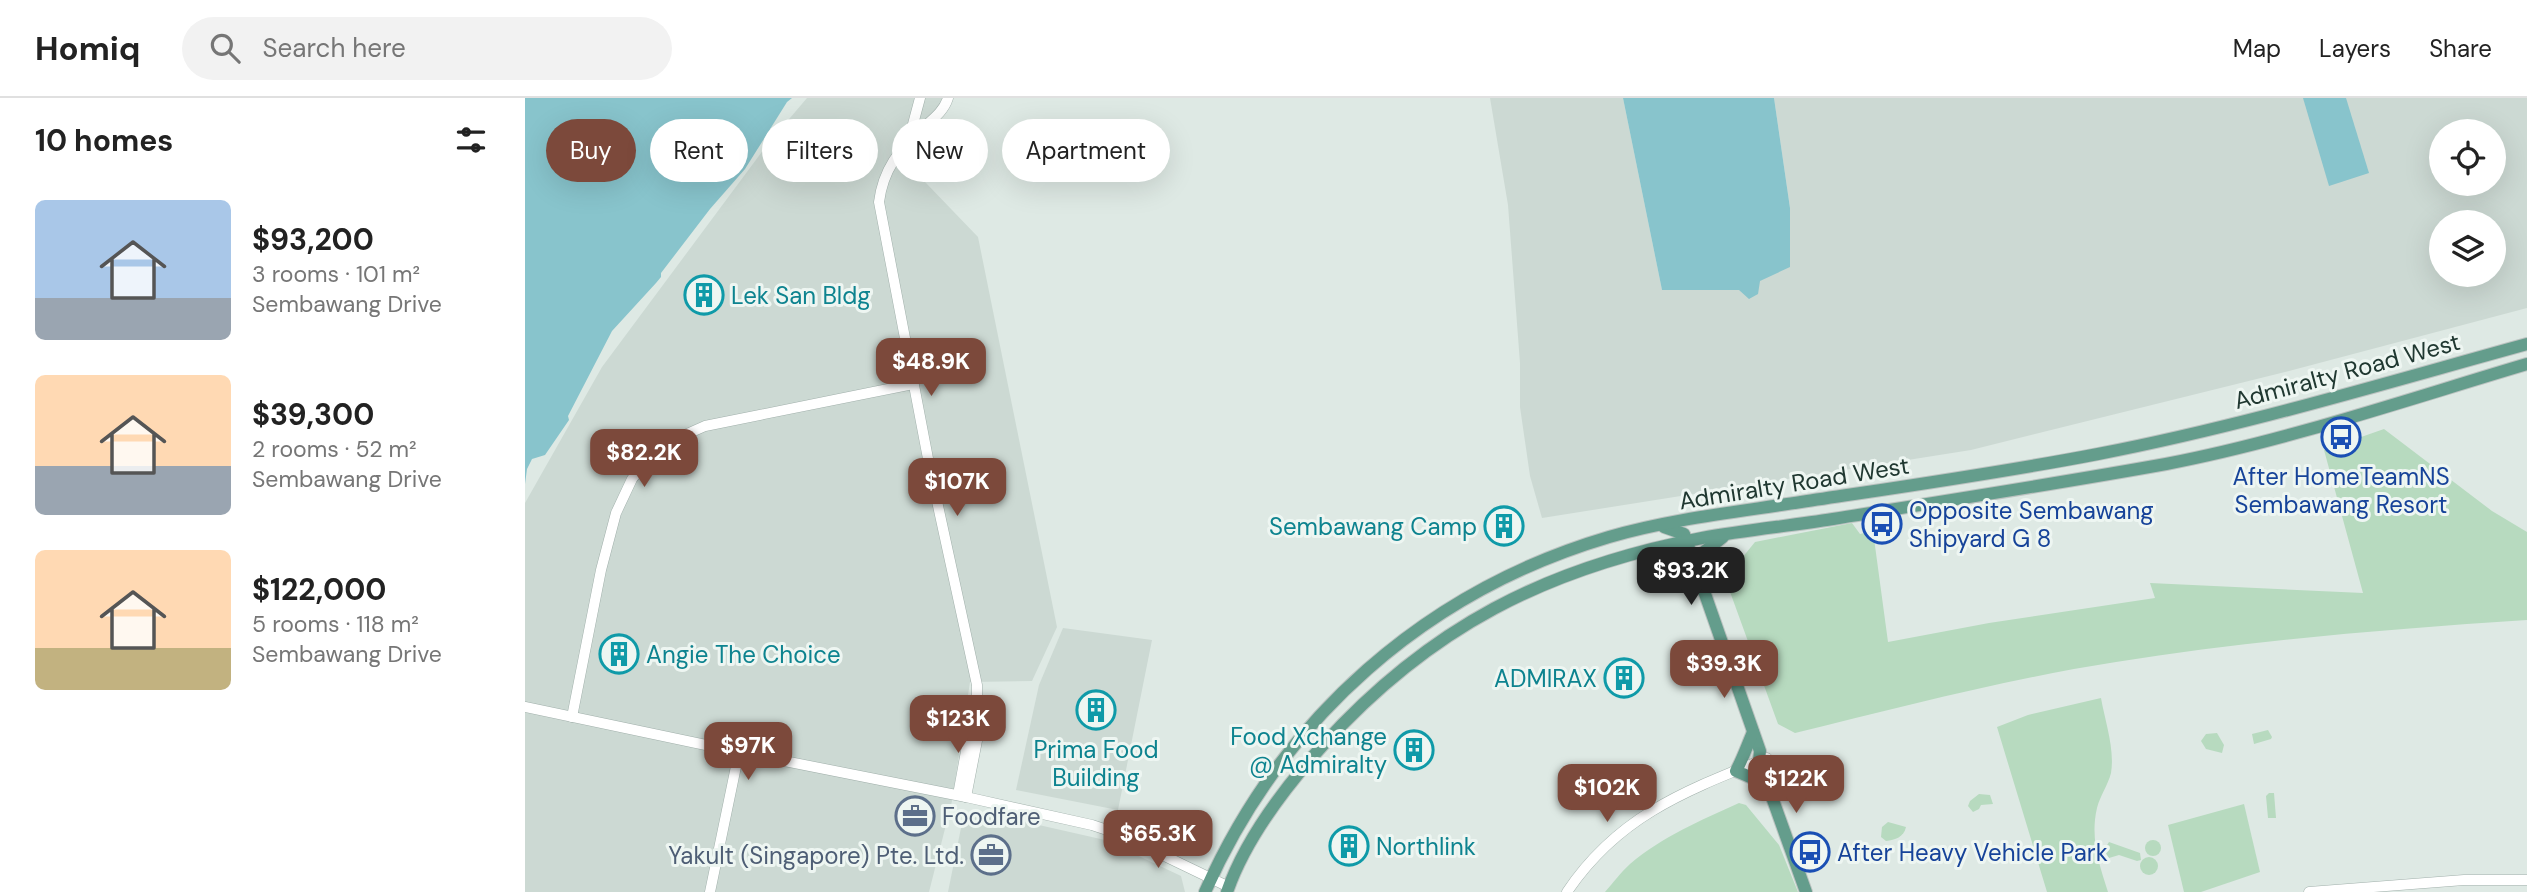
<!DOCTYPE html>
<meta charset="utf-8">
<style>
:root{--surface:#fff;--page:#f2f2f2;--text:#222;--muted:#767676;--line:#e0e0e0;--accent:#7c493b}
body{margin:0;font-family:"DM Sans",sans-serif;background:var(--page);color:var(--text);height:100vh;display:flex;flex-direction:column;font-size:26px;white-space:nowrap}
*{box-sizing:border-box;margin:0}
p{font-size:23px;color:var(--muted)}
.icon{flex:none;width:38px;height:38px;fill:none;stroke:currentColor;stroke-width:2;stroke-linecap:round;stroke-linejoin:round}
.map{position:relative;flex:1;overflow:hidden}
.panel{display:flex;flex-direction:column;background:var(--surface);width:525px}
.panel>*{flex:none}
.banner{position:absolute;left:21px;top:21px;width:665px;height:63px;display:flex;gap:14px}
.controls{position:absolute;left:1904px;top:21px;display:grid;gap:14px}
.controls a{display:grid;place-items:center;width:77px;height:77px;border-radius:50%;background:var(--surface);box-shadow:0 7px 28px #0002;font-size:35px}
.price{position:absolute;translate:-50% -60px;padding:0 16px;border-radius:14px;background:var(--accent);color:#fff;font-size:23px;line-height:46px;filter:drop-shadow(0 2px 4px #0008)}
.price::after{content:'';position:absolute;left:50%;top:42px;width:21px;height:16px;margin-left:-10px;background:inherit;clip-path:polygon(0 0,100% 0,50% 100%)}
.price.current{background:#222;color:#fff}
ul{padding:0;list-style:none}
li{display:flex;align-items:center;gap:21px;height:175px;padding:0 35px}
li span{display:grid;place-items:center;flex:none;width:196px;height:140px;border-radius:10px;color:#555}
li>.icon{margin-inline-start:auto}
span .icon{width:84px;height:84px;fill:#fffc;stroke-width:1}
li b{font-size:30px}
h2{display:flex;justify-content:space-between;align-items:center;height:84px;padding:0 35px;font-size:30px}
.pill{padding:0 24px;border-radius:32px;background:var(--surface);box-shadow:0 7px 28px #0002;font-size:24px;line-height:63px}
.pill.current{background:var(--accent);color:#fff}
header{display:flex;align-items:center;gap:42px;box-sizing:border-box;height:98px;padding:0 35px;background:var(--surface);border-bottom:2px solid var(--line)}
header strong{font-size:33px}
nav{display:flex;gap:38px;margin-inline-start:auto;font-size:24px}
.search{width:490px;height:63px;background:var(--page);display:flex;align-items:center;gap:18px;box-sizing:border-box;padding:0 24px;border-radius:38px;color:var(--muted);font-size:26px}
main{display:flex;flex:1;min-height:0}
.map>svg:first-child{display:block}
</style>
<header>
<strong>Homiq</strong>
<div class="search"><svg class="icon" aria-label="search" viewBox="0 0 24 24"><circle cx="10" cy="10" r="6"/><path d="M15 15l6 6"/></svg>Search here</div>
<nav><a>Map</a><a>Layers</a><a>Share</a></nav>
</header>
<main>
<section class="panel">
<h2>10 homes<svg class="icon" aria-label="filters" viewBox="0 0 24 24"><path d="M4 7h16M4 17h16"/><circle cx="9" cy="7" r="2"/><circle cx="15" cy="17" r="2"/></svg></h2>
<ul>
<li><span style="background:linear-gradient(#a9c7e8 70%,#9aa5b1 0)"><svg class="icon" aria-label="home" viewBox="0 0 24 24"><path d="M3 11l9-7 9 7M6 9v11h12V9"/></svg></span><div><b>$93,200</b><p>3 rooms · 101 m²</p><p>Sembawang Drive</p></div></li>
<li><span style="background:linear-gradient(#ffd9b3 65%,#9aa5b1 0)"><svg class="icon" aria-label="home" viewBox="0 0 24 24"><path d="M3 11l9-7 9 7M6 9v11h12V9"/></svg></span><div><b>$39,300</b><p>2 rooms · 52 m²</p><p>Sembawang Drive</p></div></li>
<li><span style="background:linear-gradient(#ffd9b3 70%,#c2b280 0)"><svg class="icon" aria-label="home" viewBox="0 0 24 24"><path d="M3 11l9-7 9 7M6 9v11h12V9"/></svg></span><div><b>$122,000</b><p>5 rooms · 118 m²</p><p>Sembawang Drive</p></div></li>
</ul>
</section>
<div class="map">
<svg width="2002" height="794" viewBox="0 0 2002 794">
<rect width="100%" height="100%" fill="#dee9e4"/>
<!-- built -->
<g fill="#ccd9d3" fill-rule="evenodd">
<polygon points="282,0 427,0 376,59 453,139 532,529 507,583 445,584 427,703 404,794 0,794 0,405 77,269 242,47"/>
<path d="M965,0H1098L1137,192L1234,183L1265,110L1249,0H2002V210L1764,273L1446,352L1017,420L1005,378L995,309V265L983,107ZM1916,33H1969V86H1916ZM1916,124H1969V177H1916Z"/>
<polygon points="538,530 627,542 593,712 491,692 514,587"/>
<polygon points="449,716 505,725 580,742 656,778 660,794 423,794 437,725"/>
</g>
<!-- green -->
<g fill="#b7dabf">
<path d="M1859,331L1967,413L2002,434V522C1865,531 1727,542 1591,564C1482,581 1376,609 1270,635L1253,626L1200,480L1208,464L1217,460L1230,444L1327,425L1335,436L1348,433L1363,544L1464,525L1630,500L1625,485L1838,495L1799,352Z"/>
<path d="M1576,600C1580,623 1590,651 1586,675C1583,687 1575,698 1572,710C1565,740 1574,766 1583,794H1522L1472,629L1503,617Z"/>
<polygon points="1743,632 1747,639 1746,641 1729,646 1727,636"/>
<polygon points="1692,635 1699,647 1697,655 1681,651 1676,643 1681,636"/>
<polygon points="1744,695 1749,695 1751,720 1743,720 1741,698"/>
<polygon points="1454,696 1465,697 1468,706 1456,707 1454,711 1448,714 1443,708 1445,703"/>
<path d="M1214,705L1221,707L1254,747L1273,794H1080C1088,785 1096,774 1105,766C1137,739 1176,722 1214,705Z"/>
<polygon points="1719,706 1735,774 1676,794 1659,794 1643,727"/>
<path d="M1363,724L1381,729C1379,739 1370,742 1361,743L1356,739L1357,729Z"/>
<circle cx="1628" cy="750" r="8"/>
<polygon points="1584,744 1615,755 1616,762 1612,763 1594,757 1584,760 1579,752"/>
<circle cx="1624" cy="768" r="9"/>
</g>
<!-- water -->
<g fill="#88c4cc">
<polygon points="0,0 267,0 262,4 220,71 185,111 136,175 136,179 131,185 87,233 43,318 44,322 20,357 7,361 2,371 0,386"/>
<polygon points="1098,0 1249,0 1265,110 1265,169 1235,183 1233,196 1224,201 1214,192 1137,192"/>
<polygon points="1778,0 1821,0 1844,75 1804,88"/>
</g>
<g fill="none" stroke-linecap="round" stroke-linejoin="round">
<!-- minor casing -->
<g stroke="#a1b0ab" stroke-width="11">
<g id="minor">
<path d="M423,0C419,13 408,21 398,30C374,51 358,72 354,104L405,371L452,587V609L457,617L441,699"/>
<polyline points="384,41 395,0"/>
<polyline points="0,609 214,654 441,699 567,727 594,736 704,789"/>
<polyline points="47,619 76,472 91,415 107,381 122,362 144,344 180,328 388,286"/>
<polyline points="433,697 448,615 452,609"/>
<polyline points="185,794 214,654"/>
<path d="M1042,794C1093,718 1160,693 1242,660"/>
<polyline points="1784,794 1939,782 2002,782"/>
</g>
</g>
<!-- major casing -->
<g stroke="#bcc3c1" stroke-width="14">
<g id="major">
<polyline points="1139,429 1159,436 1235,653 1234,663 1281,794"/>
<polyline points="1170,472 1180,453 1198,439"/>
<path d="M1228,634C1222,648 1218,660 1211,673L1232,682L1241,693"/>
<path d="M680,794C757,620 901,493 1084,439C1146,421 1212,414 1276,404C1375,389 1475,375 1573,356C1718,328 1860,285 2002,246"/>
<path d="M702,794C720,742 762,687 798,647C905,529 1021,470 1177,440C1220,432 1264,428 1308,421C1419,403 1530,386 1641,366C1761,343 1884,301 2002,266"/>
</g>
</g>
<!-- minor -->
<use href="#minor" stroke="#fff" stroke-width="10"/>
<!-- major -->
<use href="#major" stroke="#649d8c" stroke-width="12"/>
</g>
<!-- icons -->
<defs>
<g id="building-ring" transform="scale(2.0125)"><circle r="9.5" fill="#eef6f2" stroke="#0f9aa8" stroke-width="1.5"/><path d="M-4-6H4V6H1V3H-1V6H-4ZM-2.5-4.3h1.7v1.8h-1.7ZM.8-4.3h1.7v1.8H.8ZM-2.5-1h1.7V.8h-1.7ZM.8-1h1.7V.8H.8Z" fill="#0f9aa8"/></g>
<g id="bus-ring" transform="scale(2.0125)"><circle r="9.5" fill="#eef6f2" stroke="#1a4fb4" stroke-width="1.5"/><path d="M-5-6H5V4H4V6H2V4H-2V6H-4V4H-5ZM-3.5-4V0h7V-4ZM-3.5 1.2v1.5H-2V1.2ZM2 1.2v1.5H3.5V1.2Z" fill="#1a4fb4"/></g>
<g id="office-ring" transform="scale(2.0125)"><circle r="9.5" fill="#eef6f2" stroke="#5c6f8a" stroke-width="1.5"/><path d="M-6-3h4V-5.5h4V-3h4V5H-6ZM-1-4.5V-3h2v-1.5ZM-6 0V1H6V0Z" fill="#5c6f8a"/></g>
</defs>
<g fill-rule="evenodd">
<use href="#building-ring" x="179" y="197"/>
<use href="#bus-ring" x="1816" y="339"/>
<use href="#bus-ring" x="1357" y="426"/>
<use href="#building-ring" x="979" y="428"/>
<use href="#building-ring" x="94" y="556"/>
<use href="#building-ring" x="1099" y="580"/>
<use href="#building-ring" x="571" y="612"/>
<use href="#building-ring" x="889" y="652"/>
<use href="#office-ring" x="390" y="718"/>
<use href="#building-ring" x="824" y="748"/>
<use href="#bus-ring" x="1285" y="754"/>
<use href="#office-ring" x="466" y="757"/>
</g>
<g text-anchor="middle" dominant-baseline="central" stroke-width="6" stroke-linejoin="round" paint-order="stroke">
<!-- culture labels -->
<g font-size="24" fill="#0d838f" stroke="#eef6f2" text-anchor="start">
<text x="206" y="197">Lek San Bldg</text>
<text x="952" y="428" text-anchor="end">Sembawang Camp</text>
<text x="121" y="556">Angie The Choice</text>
<text x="1072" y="580" text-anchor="end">ADMIRAX</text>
<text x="862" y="638" text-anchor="end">Food Xchange<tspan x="862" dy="28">@ Admiralty</tspan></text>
<text x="571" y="651" text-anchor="middle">Prima Food<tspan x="571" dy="28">Building</tspan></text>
<text x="851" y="748">Northlink</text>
</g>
<!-- street labels -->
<g font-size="24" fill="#203831" stroke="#eef6f2">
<text transform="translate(1822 273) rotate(-15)">Admiralty Road West</text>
<text transform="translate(1269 385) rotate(-9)">Admiralty Road West</text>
</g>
<!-- transit labels -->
<g font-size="24" fill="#164399" stroke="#eef6f2" text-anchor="start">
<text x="1816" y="378" text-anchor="middle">After HomeTeamNS<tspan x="1816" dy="28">Sembawang Resort</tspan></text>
<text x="1384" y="412">Opposite Sembawang<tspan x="1384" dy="28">Shipyard G 8</tspan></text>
<text x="1312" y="754">After Heavy Vehicle Park</text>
</g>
<!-- service labels -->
<g font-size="24" fill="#4e5e75" stroke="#eef6f2" text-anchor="start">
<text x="417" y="718">Foodfare</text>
<text x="439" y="757" text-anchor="end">Yakult (Singapore) Pte. Ltd.</text>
</g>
</g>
</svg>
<div class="controls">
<a><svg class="icon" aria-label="locate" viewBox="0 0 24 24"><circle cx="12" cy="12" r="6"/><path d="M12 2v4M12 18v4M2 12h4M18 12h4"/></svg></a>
<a><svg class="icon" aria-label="layers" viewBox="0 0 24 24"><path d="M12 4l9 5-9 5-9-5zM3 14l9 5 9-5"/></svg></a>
</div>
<b class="price" style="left:406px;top:300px">$48.9K</b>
<b class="price" style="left:119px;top:391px">$82.2K</b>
<b class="price" style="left:432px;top:420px">$107K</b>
<b class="price current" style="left:1166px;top:509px">$93.2K</b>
<b class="price" style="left:1199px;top:602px">$39.3K</b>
<b class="price" style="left:433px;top:657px">$123K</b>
<b class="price" style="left:223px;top:684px">$97K</b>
<b class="price" style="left:1271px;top:717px">$122K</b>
<b class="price" style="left:1082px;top:726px">$102K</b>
<b class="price" style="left:633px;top:772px">$65.3K</b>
<div class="banner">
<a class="pill current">Buy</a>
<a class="pill">Rent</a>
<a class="pill">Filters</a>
<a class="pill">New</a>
<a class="pill">Apartment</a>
</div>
</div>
</main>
